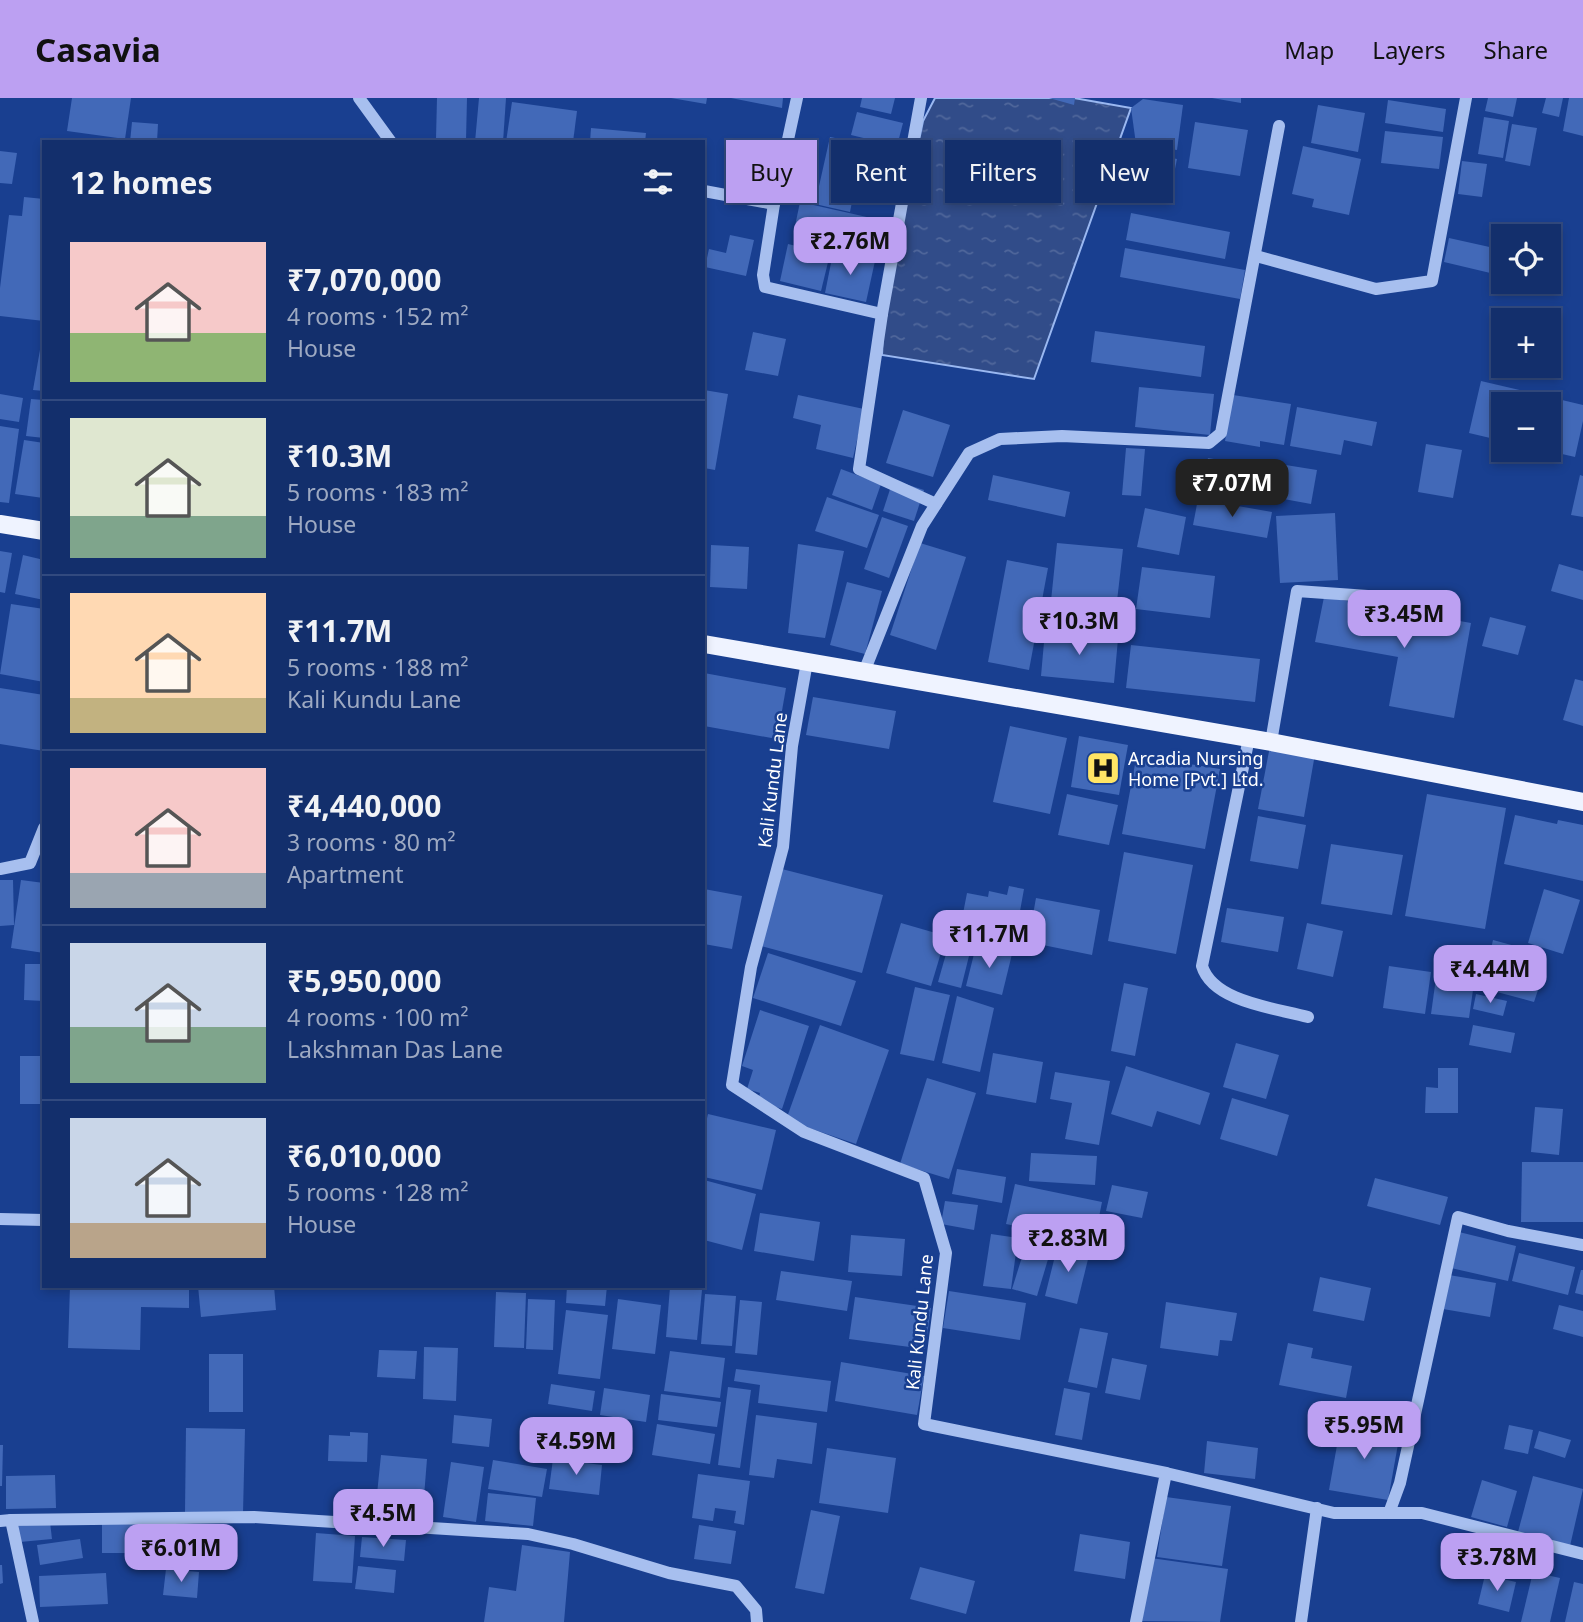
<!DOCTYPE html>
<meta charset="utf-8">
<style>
:root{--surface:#132f6c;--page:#203b74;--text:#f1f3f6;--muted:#9da9c2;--line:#324a7f;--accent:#bca0f2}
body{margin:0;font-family:"Noto Sans",sans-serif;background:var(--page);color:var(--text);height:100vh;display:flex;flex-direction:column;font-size:26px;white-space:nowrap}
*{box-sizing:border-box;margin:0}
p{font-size:23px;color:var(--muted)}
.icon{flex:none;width:38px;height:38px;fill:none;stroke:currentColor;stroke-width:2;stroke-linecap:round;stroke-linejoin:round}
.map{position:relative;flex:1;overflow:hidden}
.sheet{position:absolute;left:42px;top:42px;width:663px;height:1148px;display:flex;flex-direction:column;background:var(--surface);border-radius:0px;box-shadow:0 4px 10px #0003,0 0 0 2px var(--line)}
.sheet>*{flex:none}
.banner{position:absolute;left:726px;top:42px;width:665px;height:63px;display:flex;gap:14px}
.buttons{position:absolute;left:1491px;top:126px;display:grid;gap:14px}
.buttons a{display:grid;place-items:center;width:70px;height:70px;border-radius:0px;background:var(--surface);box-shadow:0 4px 10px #0003,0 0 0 2px var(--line);font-size:35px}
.price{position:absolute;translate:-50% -60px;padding:0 16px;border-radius:14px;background:var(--accent);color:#111;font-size:23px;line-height:46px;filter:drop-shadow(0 2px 4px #0008)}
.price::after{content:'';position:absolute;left:50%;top:42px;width:21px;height:16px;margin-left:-10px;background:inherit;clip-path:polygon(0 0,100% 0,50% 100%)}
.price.selected{background:#222;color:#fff}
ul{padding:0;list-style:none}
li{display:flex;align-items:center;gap:21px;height:175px;padding:0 28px}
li+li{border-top:2px solid var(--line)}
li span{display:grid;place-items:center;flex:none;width:196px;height:140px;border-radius:0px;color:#555}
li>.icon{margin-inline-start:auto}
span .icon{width:84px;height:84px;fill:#fffc;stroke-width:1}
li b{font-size:30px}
h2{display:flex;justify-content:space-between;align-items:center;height:84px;padding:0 28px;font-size:30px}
.pill{padding:0 24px;border-radius:0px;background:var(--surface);box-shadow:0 4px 10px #0003,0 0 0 2px var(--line);font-size:24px;line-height:63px}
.pill.selected{background:var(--accent);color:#111}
header{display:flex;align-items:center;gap:42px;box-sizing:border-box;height:98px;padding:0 35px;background:var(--accent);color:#111}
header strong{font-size:33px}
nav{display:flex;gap:38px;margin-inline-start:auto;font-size:24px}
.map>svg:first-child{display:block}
</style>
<header>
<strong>Casavia</strong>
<nav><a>Map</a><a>Layers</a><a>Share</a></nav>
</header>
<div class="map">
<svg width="1583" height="1524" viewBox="0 0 1583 1524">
<defs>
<pattern id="water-ripples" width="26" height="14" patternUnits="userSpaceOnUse" patternTransform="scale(1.75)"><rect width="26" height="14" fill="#314c89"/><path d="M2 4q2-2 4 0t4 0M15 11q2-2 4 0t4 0" fill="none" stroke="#50679b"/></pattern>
</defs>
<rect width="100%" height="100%" fill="#193f90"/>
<!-- water -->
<polygon fill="url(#water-ripples)" stroke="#9ab8f1" stroke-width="2" points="935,0 1074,0 1131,10 1034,281 882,257 884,211 923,23"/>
<!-- building -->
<g fill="#4269b8">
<polygon points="72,0 131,0 125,41 67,33"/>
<polygon points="437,0 467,0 466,42 436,41"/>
<polygon points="479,0 506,0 503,44 475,44"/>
<polygon points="671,0 707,0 706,6"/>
<polygon points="731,0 783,0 782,10"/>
<polygon points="862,0 895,0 891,16 860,9"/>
<polygon points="1049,0 1075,0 1074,7"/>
<polygon points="1212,0 1241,0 1241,5"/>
<polygon points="1488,0 1517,0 1513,19 1485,13"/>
<polygon points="1546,0 1563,0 1559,19 1542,15"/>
<polygon points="1569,0 1583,0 1583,38 1563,33"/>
<polygon points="1143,1 1183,7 1177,52 1136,46 1131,10"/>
<polygon points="1388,2 1446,11 1443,34 1385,25"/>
<polygon points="512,4 577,13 573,44 506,44"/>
<polygon points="1318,7 1365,15 1358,54 1311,45"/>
<polygon points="857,14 903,25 897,48 851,37"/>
<polygon points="1484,19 1509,23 1503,60 1478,56"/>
<polygon points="132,24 158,26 157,44 130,44"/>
<polygon points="1195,24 1248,32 1240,78 1188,70"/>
<polygon points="1512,26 1537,30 1530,68 1505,63"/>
<polygon points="591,30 646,35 645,44 590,44"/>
<polygon points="1385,33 1443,39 1439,71 1381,65"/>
<polygon points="830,39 861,45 857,65 879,69 875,88 856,84 850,114 815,106"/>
<polygon points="1303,48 1361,61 1349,117 1312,109 1314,101 1292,96"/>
<polygon points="0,53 17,55 12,86 0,85"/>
<polygon points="1137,53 1177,61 1168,105 1128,98"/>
<polygon points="1462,63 1487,66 1482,99 1458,96"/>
<polygon points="24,99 44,101 44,223 0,218 0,190 9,117 22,118"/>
<polygon points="800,104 889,124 883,152 794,133"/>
<polygon points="1131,115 1230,134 1225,161 1126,142"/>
<polygon points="730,137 754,142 746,178 705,169 709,151 726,155"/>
<polygon points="1449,140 1503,152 1503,178 1444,164"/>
<polygon points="788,146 830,156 821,193 780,183"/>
<polygon points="1125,150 1245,172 1240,201 1120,179"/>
<polygon points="833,155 875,163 866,204 825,195"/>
<polygon points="1498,210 1538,219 1537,222 1503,222 1503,243 1491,241"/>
<polygon points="1095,233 1205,248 1201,279 1091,264"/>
<polygon points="753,234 786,241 778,278 745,272"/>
<polygon points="41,246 44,247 44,293 33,292"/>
<polygon points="1481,283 1583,307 1583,323 1575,359 1549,353 1549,306 1503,306 1503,343 1469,335"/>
<polygon points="1139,289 1214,296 1210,337 1135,329"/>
<polygon points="704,292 728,296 715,372 704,370"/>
<polygon points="0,296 23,300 19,324 0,321"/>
<polygon points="798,297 864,311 853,360 816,351 821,327 793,320"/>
<polygon points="1233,297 1291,306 1284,347 1260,343 1260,349 1225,343"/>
<polygon points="31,301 44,302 44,340 26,338"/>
<polygon points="1297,309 1377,324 1372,348 1344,342 1341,357 1290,348"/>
<polygon points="903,312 950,327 933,379 886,365"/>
<polygon points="0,328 19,331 9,405 0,404"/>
<polygon points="24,342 44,345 43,400 15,396"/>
<polygon points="1426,346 1462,352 1453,400 1418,394"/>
<polygon points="1126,350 1145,351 1141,398 1122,397"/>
<polygon points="1208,360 1255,368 1249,406 1202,398"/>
<polygon points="1267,364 1317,372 1311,406 1261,397"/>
<polygon points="841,371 881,386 872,412 832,397"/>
<polygon points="993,377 1070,394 1065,419 988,402"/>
<polygon points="1580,377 1583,378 1583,419 1571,417"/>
<polygon points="893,382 924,392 914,423 883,413"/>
<polygon points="827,399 879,417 867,450 815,433"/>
<polygon points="1198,401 1272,414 1267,440 1193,427"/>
<polygon points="1145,410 1186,419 1179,457 1137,449"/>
<polygon points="1335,415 1338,482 1280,485 1276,418"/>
<polygon points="882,419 908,428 889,480 864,471"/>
<polygon points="920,445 966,459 936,552 890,537"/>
<polygon points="1057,445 1123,451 1114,529 1049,522"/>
<polygon points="798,446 844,453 825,540 788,535"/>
<polygon points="711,447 749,449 747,491 710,489"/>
<polygon points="0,453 12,455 5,495 0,494"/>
<polygon points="23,457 44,462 44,502 15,496"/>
<polygon points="1007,462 1048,470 1029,572 988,564"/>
<polygon points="1559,466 1583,473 1583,502 1551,493"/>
<polygon points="1142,469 1215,478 1210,520 1136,511"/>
<polygon points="847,484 882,493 865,556 830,547"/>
<polygon points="1324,499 1471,525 1454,620 1389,608 1398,559 1315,544"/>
<polygon points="11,506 44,511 44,584 0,576"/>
<polygon points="1490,519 1526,528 1518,557 1482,548"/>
<polygon points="1045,533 1118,541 1114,585 1041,578"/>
<polygon points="1131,547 1260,561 1255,604 1126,590"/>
<polygon points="704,575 786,590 777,641 704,628"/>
<polygon points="1575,581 1583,583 1583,628 1563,622"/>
<polygon points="0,590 44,597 44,653 0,646"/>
<polygon points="813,599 896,613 889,651 806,637"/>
<polygon points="1010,628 1067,640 1050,716 993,704"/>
<polygon points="1079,638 1128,647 1119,697 1071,689"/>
<polygon points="1270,648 1315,656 1304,719 1258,711"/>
<polygon points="1136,661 1176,668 1177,664 1220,671 1205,751 1122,736"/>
<polygon points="1067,696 1118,707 1109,747 1058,737"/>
<polygon points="1427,696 1506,710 1485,831 1405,818"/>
<polygon points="1515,717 1557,726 1558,722 1583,727 1583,783 1504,766"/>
<polygon points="1258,718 1306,727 1298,771 1250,763"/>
<polygon points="1331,746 1403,757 1392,817 1321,806"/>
<polygon points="1124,754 1193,767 1176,856 1108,843"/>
<polygon points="778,770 883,797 862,875 757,847"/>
<polygon points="0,782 13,782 14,827 0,828"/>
<polygon points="21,782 44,785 44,855 11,850"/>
<polygon points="1009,788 1024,791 1014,846 959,836 967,795 988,799 989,793 1007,797"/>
<polygon points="704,791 742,798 732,851 704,846"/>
<polygon points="1544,791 1580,802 1563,856 1528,845"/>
<polygon points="1036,800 1100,812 1092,857 1028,844"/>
<polygon points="1227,810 1284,819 1278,854 1221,844"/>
<polygon points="901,825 946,838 931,888 886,875"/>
<polygon points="1307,825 1343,833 1333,879 1297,871"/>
<polygon points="1493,842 1537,854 1530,880 1487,869"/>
<polygon points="976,848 1012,856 1002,897 966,888"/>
<polygon points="948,849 970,854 961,890 938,884"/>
<polygon points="768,855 856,883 841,928 753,900"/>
<polygon points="25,866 44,866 44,903 24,902"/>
<polygon points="1389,868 1431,874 1425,916 1383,910"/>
<polygon points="1487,875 1539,889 1534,904 1482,890"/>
<polygon points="1436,880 1474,885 1469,920 1431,916"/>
<polygon points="1124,885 1148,890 1135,958 1111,953"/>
<polygon points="915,889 950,897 934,963 900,956"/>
<polygon points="1476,896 1507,903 1503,918 1473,911"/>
<polygon points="957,898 994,910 980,974 942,965"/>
<polygon points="760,912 809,928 782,1011 758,1003 760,995 747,991 753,972 742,968"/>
<polygon points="820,927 889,952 856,1046 786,1022"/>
<polygon points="1473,927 1515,935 1511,955 1469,947"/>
<polygon points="1236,945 1279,957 1266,1001 1223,989"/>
<polygon points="993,955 1043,964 1036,1005 986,996"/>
<rect x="20" y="958" width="24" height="48"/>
<polygon points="1126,968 1210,995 1200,1027 1157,1013 1152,1029 1111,1016"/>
<polygon points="1438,970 1458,970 1458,1015 1425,1015 1426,989 1438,990"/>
<polygon points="1055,974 1110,983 1099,1047 1065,1041 1072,1005 1050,1001"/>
<polygon points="927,980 976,995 949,1081 900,1066"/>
<polygon points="1232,1000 1289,1017 1277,1058 1220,1041"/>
<polygon points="1535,1009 1563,1011 1559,1057 1531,1054"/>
<polygon points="708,1016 776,1032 762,1092 704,1079 704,1033"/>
<polygon points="1031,1055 1097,1058 1095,1087 1029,1083"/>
<polygon points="1522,1064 1583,1064 1583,1124 1521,1124"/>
<polygon points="957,1071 1006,1079 1002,1105 952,1096"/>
<polygon points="1375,1080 1448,1099 1440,1127 1367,1108"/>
<polygon points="704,1082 756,1096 742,1152 704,1142"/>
<polygon points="1015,1086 1102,1104 1094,1144 1006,1126"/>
<polygon points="1112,1087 1148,1094 1142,1120 1106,1113"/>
<polygon points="945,1103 978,1107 974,1132 941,1126"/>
<polygon points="760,1115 820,1124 814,1163 754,1153"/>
<polygon points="1459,1134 1516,1148 1508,1183 1451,1170"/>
<polygon points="991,1136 1018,1140 1011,1191 983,1188"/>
<polygon points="851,1137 905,1141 902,1178 848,1174"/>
<polygon points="1028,1140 1052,1148 1037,1198 1012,1191"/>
<polygon points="1058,1146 1090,1153 1077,1206 1045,1198"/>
<polygon points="1519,1155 1575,1169 1568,1197 1512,1183"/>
<polygon points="1581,1172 1583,1172 1583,1197 1575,1195"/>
<polygon points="781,1173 852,1183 847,1213 776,1202"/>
<polygon points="1449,1177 1496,1185 1490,1219 1443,1211"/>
<polygon points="1320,1179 1371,1190 1364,1223 1313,1213"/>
<polygon points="70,1188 189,1188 189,1210 141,1209 140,1252 68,1250"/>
<polygon points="198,1188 274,1188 276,1212 201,1219"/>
<polygon points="567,1188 607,1188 605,1208 566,1205"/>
<polygon points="670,1189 702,1192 697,1242 666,1239"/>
<polygon points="949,1193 1026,1205 1020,1242 943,1230"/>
<polygon points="496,1194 526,1195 524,1250 494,1249"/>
<polygon points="705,1196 736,1198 732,1248 701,1246"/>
<polygon points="855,1199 931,1210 925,1251 849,1241"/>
<polygon points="528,1201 555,1202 553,1252 526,1251"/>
<polygon points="618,1201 661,1207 655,1256 612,1251"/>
<polygon points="740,1202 762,1204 757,1257 735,1255"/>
<polygon points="1166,1204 1237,1215 1232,1243 1220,1242 1218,1258 1160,1250"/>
<polygon points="1559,1207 1583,1213 1583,1239 1553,1231"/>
<polygon points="566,1212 608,1217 600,1281 558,1276"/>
<polygon points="1080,1230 1108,1235 1097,1290 1068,1284"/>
<polygon points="1288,1245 1313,1250 1311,1260 1352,1268 1346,1300 1279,1287"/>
<polygon points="424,1249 458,1250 456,1303 423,1301"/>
<polygon points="379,1252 417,1253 415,1281 377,1279"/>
<polygon points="670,1253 725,1260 720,1300 664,1293"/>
<rect x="209" y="1256" width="34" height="58"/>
<polygon points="1112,1260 1147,1267 1140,1302 1105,1295"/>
<polygon points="841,1264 924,1278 917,1317 835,1303"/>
<polygon points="736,1271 831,1283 827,1314 758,1305 760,1287 734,1283"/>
<polygon points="551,1286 595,1293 592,1313 548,1306"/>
<polygon points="728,1289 751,1292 740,1370 718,1367"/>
<polygon points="604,1290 650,1297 646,1324 600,1317"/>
<polygon points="1064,1290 1090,1295 1082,1342 1055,1337"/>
<polygon points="661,1296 721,1304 717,1329 658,1322"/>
<polygon points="454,1317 492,1321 489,1349 452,1345"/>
<polygon points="756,1317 817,1325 812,1366 777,1361 774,1380 749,1377"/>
<polygon points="1341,1325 1400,1335 1388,1402 1329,1392"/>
<polygon points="657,1326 715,1336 710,1366 652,1357"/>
<polygon points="1509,1327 1533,1332 1528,1356 1504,1351"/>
<polygon points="186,1330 245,1331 243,1415 185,1414"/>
<polygon points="1539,1333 1571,1342 1565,1360 1534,1350"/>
<polygon points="350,1334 368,1335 367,1364 328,1363 329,1337 350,1338"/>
<polygon points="1207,1343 1258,1350 1255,1381 1204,1375"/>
<polygon points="0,1347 3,1347 2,1388 0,1388"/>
<polygon points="827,1350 896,1360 888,1415 819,1405"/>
<polygon points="381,1357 427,1361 423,1411 376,1406"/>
<polygon points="553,1361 602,1367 599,1397 549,1391"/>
<polygon points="493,1362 547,1371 542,1399 488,1391"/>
<polygon points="451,1364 484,1369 476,1424 443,1419"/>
<polygon points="698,1376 750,1383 744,1427 734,1425 736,1413 715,1410 713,1423 692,1420"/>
<polygon points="55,1377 56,1410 6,1411 6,1378"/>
<polygon points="1533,1378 1583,1391 1570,1448 1518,1434"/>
<polygon points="1482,1382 1517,1393 1507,1429 1471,1419"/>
<polygon points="488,1395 536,1400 533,1428 485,1423"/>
<polygon points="1166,1399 1231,1408 1222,1468 1157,1459"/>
<polygon points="811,1412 840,1418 824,1496 795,1490"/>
<polygon points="50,1424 52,1441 20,1444 18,1428"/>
<polygon points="174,1424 203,1427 199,1458 171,1455"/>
<rect x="102" y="1426" width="55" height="29"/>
<polygon points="699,1427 736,1433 731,1466 694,1461"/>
<polygon points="316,1435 355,1438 352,1485 313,1483"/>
<polygon points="1080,1436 1130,1444 1125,1481 1074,1473"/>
<polygon points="362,1439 406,1442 404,1463 360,1459"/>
<polygon points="80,1441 83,1460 40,1467 37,1447"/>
<polygon points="522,1447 570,1454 564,1524 484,1524 489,1489 516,1493"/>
<polygon points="1151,1460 1228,1471 1220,1524 1142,1523"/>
<polygon points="0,1467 2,1467 3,1485 0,1486"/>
<polygon points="358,1468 396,1472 394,1495 355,1491"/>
<polygon points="920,1469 975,1483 966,1516 910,1501"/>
<polygon points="166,1471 199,1474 197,1500 163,1497"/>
<polygon points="1533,1474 1560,1480 1550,1524 1521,1524"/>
<polygon points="106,1475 108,1506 40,1509 39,1478"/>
<polygon points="1485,1477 1516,1484 1509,1514 1478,1506"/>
<polygon points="1574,1484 1583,1486 1583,1524 1565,1524"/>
</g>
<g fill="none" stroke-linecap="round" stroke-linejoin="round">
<!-- minor -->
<g stroke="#a7bfef" stroke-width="12">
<polyline points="359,0 391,44"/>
<polyline points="921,0 882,216 859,371 936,406"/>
<polyline points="704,93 774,106 797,0"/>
<polyline points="774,106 763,177 765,189 882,216"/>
<polyline points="1256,158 1376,191 1432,183 1466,0"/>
<polyline points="807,564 792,648 783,749 751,869 732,987 804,1034 924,1080 946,1155 924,1326 1166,1375 1136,1524"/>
<polyline points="864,574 922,428 969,355 1000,341 1062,338 1209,345 1221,335 1279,28"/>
<path d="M1249,640L1202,868C1213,904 1275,910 1308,919"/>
<polyline points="1271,644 1297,493 1382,499"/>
<polyline points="0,771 30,765 44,730"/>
<polyline points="0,1121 44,1122"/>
<polyline points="1166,1375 1334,1415 1422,1415 1583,1456"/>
<polyline points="1389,1415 1400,1385 1458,1119 1508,1133 1583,1147"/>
<polyline points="11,1422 254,1419 528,1436 573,1446 669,1475 736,1488 756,1512 757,1524"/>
<polyline points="0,1423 11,1422 33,1524"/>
<polyline points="1301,1524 1317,1410"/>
</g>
<!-- major -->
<g stroke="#eff3ff" stroke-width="18">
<polyline points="0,426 44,433"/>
<polyline points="704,546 1271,644 1583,704"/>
</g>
</g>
<!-- icons -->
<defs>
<g id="hospital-square" transform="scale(1.75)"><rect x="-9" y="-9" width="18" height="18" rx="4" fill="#ffe565" stroke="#193f90"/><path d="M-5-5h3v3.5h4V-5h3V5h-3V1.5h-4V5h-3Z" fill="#111"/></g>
</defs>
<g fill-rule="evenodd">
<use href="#hospital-square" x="1103" y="670"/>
</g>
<g text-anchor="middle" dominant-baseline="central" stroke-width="5" stroke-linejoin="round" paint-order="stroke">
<!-- poi labels -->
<g font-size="18" fill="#fff" stroke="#193f90" text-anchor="start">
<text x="1128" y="660">Arcadia Nursing<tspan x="1128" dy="21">Home [Pvt.] Ltd.</tspan></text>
</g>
<!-- street labels -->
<g font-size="18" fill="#fff" stroke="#193f90">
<text transform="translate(772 682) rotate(-83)">Kali Kundu Lane</text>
<text transform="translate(919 1224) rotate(-84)">Kali Kundu Lane</text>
</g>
</g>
</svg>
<div class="buttons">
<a><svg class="icon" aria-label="locate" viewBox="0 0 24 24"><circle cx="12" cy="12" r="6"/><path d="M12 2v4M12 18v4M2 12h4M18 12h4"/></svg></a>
<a>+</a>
<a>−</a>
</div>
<b class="price" style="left:850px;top:179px">₹2.76M</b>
<b class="price selected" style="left:1232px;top:421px">₹7.07M</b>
<b class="price" style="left:1404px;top:552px">₹3.45M</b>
<b class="price" style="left:1079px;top:559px">₹10.3M</b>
<b class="price" style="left:989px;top:872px">₹11.7M</b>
<b class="price" style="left:1490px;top:907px">₹4.44M</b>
<b class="price" style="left:1068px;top:1176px">₹2.83M</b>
<b class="price" style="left:1364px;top:1363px">₹5.95M</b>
<b class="price" style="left:576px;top:1379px">₹4.59M</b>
<b class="price" style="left:383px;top:1451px">₹4.5M</b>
<b class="price" style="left:181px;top:1486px">₹6.01M</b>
<b class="price" style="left:1497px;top:1495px">₹3.78M</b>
<div class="banner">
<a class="pill selected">Buy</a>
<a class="pill">Rent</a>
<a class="pill">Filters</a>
<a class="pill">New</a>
</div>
<section class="sheet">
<h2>12 homes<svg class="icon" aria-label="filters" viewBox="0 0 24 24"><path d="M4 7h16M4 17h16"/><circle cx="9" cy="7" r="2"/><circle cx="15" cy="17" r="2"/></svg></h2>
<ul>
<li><span style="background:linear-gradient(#f6c9c9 65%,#8fb573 0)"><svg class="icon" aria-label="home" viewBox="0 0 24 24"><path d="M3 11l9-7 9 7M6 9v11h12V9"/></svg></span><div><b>₹7,070,000</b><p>4 rooms · 152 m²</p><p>House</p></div></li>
<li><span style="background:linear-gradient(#dfe7d0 70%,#7fa58c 0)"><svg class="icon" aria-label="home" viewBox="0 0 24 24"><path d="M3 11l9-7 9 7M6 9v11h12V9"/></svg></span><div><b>₹10.3M</b><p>5 rooms · 183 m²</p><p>House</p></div></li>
<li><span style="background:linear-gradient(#ffd9b3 75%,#c2b280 0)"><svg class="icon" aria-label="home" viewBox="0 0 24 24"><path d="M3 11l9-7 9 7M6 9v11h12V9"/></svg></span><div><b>₹11.7M</b><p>5 rooms · 188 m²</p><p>Kali Kundu Lane</p></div></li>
<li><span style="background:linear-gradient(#f6c9c9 75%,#9aa5b1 0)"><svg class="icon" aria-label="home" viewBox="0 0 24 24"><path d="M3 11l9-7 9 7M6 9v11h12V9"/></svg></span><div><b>₹4,440,000</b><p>3 rooms · 80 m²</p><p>Apartment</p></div></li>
<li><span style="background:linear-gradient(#c9d6e8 60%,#7fa58c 0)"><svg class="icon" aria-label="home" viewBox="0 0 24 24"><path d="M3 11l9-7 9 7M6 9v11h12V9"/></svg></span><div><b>₹5,950,000</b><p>4 rooms · 100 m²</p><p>Lakshman Das Lane</p></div></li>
<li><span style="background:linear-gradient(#c9d6e8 75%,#b9a48a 0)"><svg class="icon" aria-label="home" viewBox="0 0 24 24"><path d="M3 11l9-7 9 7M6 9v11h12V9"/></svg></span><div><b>₹6,010,000</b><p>5 rooms · 128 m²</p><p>House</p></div></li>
</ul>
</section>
</div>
